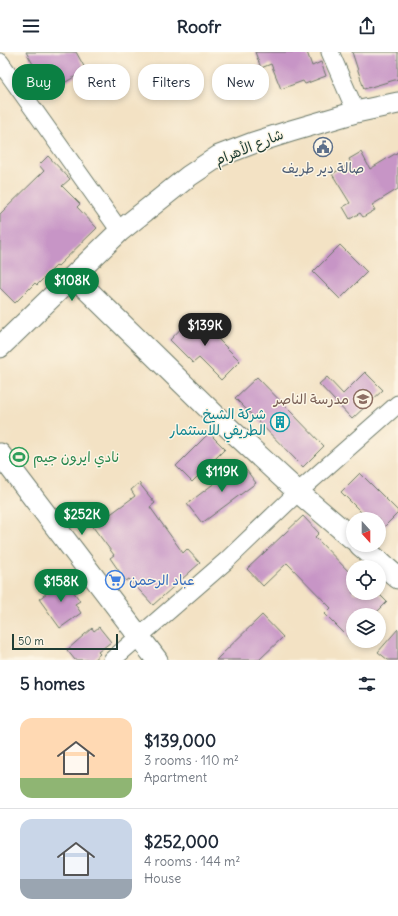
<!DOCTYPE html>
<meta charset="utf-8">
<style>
:root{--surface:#fff;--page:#f2f2f3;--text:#1f2937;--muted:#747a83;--line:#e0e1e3;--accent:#0b8043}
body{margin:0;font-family:Delius,"Playpen Sans Arabic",sans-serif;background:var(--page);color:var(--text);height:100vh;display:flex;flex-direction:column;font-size:15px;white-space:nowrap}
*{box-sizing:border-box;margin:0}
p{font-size:13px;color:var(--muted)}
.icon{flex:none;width:22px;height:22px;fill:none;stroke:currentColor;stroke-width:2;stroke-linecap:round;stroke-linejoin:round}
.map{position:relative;height:608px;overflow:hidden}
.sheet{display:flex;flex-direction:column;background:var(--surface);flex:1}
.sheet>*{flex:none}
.top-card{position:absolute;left:12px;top:12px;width:374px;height:36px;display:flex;gap:8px}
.needle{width:26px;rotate:159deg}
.controls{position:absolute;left:346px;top:460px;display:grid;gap:8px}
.controls a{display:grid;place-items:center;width:40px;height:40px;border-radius:50%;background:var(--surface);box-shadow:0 2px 6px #0003;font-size:20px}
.scale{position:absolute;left:12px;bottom:10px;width:106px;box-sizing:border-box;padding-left:4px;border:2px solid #1f3d34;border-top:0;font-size:11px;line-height:14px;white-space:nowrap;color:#1f3d34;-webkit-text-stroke:3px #fcf5e5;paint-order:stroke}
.price{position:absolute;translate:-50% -34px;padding:0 9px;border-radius:14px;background:var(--accent);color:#fff;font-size:13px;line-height:26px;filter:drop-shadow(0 1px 2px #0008)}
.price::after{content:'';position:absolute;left:50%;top:24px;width:12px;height:9px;margin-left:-6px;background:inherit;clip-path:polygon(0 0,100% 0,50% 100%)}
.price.on{background:#222;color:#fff}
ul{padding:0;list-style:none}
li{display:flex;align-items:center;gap:12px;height:100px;padding:0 20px}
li+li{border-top:1px solid var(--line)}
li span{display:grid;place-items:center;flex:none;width:112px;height:80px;border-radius:12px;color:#555}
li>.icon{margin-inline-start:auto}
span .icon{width:48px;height:48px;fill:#fffc;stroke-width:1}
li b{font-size:17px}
h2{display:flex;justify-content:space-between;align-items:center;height:48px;padding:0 20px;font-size:17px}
.tag{padding:0 14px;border-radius:16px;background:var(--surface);box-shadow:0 2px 6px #0003;font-size:14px;line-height:36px}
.tag.on{background:var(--accent);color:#fff}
header{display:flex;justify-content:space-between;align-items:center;height:52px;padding:0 20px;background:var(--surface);font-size:18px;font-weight:800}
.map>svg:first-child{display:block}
</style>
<header><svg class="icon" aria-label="menu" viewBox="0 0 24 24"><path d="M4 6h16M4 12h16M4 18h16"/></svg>Roofr<svg class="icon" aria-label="share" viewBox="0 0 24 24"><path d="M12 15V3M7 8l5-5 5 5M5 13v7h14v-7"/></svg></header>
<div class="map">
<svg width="398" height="608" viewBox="0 0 398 608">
<rect width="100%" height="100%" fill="#fcf5e5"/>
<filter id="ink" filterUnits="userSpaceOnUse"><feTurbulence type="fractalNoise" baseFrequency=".025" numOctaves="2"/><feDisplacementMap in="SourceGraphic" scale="8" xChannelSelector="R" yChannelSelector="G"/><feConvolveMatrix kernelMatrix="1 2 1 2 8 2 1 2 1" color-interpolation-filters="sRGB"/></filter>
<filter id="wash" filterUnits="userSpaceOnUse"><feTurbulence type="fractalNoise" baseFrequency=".012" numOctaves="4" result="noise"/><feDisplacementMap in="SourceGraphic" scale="16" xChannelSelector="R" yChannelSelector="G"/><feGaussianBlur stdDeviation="0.9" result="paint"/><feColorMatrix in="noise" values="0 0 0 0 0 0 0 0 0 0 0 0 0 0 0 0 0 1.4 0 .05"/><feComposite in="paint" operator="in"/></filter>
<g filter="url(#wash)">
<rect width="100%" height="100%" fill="#f3e2c4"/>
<g id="blocks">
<!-- building -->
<g fill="#c795c6">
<polygon points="26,0 76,0 86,18 49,40"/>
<polygon points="255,0 307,0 312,14 321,10 326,24 305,32 303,29 281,37 271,12 261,16"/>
<polygon points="352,0 398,0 398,27 364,37"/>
<polygon points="361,100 370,117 398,100 398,137 372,153 375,158 363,165 360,161 350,167 343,155 350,151 332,122 351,111 349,107"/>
<polygon points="48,104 70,127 62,134 80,152 77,155 97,176 58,214 57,213 37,233 35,231 15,251 0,236 0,162 44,119 39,113"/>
<polygon points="340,193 367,220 340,247 313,220"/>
<polygon points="203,264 214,274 209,278 240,309 221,328 199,306 193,311 170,288 188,269 193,273"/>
<polygon points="365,320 383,338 352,367 319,332 327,325 343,342"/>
<polygon points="257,325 324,394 303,415 235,346"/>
<polygon points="209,381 225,397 192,430 176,414"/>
<polygon points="241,411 256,431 202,471 187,452"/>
<polygon points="360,421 398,459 398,461 379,480 379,467 368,467 341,440"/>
<polygon points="139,431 155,451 150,455 183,501 187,497 200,511 153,553 129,527 126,529 110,506 114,503 93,475 135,444 131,438"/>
<polygon points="303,464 319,481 315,485 353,524 353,541 378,541 387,550 374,563 353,563 353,590 325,562 331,556 287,511 263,534 247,517"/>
<polygon points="57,529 60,533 66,529 80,549 75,552 81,561 60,576 39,547 47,541 44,538"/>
<polygon points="262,563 283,585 259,608 216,608"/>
<polygon points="99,575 111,590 98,600 100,602 93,608 75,608 67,598 92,576 94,579"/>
<polygon points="398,577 398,608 388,608 378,600"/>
</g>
</g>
</g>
<g filter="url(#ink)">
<use href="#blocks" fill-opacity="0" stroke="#697766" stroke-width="1"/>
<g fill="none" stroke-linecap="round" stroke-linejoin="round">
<!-- minor casing -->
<g stroke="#697766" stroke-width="19">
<g id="minor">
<polyline points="330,0 356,60"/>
<polyline points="0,10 120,179"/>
<polyline points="112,608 226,509 298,440 398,352"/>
</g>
</g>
<!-- tertiary casing -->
<g stroke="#697766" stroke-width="23">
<g id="tertiary">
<polyline points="74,225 217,365 298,440 353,487"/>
<polyline points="0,295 120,179 189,124 219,104 253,91 291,79 356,60 398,51"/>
<polyline points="0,402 157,608"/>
<polyline points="360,493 398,526"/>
</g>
</g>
<!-- minor -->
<use href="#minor" stroke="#fff" stroke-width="17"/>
<!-- tertiary -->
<use href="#tertiary" stroke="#fff" stroke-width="21"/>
</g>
</g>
<!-- icons -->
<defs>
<g id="civic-ring" transform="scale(1)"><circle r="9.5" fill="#fcf5e5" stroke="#5c6f8a" stroke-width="1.5"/><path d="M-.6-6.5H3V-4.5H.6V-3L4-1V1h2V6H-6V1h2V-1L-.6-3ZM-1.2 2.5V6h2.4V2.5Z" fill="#5c6f8a"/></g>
<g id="school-ring" transform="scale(1)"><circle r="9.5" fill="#fcf5e5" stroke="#8d6e63" stroke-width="1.5"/><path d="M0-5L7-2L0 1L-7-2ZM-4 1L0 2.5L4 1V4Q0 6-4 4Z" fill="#8d6e63"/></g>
<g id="building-ring" transform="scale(1)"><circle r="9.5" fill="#fcf5e5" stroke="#0f9aa8" stroke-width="1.5"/><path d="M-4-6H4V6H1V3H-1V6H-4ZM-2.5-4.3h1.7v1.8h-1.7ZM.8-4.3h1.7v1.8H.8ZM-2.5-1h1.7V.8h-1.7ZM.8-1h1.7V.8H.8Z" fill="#0f9aa8"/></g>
<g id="stadium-ring" transform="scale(1)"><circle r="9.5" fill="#fcf5e5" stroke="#2e9e5b" stroke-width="1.5"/><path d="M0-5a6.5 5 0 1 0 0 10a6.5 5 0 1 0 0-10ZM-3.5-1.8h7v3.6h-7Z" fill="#2e9e5b"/></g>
<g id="supermarket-ring" transform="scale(1)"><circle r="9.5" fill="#fcf5e5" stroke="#3f7fe0" stroke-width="1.5"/><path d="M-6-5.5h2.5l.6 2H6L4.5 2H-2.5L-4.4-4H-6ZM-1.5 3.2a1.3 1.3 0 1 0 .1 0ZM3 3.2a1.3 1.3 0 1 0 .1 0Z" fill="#3f7fe0"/></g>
</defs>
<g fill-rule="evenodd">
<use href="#civic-ring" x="323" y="95"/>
<use href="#school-ring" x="363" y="347"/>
<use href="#building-ring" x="280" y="370"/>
<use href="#stadium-ring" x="19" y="405"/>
<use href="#supermarket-ring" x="115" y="528"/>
</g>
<g text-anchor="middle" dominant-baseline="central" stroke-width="3" stroke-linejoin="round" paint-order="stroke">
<!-- street labels -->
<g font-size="14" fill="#1f3d34" stroke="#fcf5e5">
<text transform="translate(249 95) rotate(-22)">شارع الأهرام</text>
</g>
<!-- service labels -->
<g font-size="14" fill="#4e5e75" stroke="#fcf5e5">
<text x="323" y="116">صالة دير طريف</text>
</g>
<!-- education labels -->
<g font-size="14" fill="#785e54" stroke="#fcf5e5" text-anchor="end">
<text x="349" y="347">مدرسة الناصر</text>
</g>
<!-- culture labels -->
<g font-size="14" fill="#0d838f" stroke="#fcf5e5" text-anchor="end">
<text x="266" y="362">شركة الشيخ<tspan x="266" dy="16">الطريفي للاستثمار</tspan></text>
</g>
<!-- leisure labels -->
<g font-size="14" fill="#27864d" stroke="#fcf5e5" text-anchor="start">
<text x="33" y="405">نادي ايرون جيم</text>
</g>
<!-- shop labels -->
<g font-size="14" fill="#366cbe" stroke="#fcf5e5" text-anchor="start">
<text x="129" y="528">عباد الرحمن</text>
</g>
</g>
</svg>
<div class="controls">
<a><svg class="needle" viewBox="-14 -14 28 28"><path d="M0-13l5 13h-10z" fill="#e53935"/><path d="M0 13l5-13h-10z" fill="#747a83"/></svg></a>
<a><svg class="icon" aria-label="locate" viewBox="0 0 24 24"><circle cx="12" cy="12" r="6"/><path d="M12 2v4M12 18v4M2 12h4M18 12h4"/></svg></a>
<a><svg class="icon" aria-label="layers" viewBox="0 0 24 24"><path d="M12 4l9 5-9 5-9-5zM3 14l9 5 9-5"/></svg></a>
</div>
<div class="scale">50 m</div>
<b class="price" style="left:72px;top:250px">$108K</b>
<b class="price on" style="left:205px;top:295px">$139K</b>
<b class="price" style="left:222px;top:441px">$119K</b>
<b class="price" style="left:82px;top:484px">$252K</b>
<b class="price" style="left:61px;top:551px">$158K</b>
<div class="top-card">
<a class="tag on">Buy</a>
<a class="tag">Rent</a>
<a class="tag">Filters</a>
<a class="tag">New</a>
</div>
</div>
<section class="sheet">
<h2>5 homes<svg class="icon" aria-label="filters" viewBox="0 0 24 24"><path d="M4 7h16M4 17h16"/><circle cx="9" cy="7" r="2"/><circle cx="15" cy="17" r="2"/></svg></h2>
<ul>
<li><span style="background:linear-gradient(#ffd9b3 75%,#8fb573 0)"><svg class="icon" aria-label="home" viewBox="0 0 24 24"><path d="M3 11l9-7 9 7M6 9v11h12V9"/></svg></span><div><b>$139,000</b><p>3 rooms · 110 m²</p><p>Apartment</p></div></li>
<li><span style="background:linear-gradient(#c9d6e8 75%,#9aa5b1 0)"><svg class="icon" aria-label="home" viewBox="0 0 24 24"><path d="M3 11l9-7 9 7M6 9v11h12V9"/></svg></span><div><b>$252,000</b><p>4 rooms · 144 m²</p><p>House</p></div></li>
</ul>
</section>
